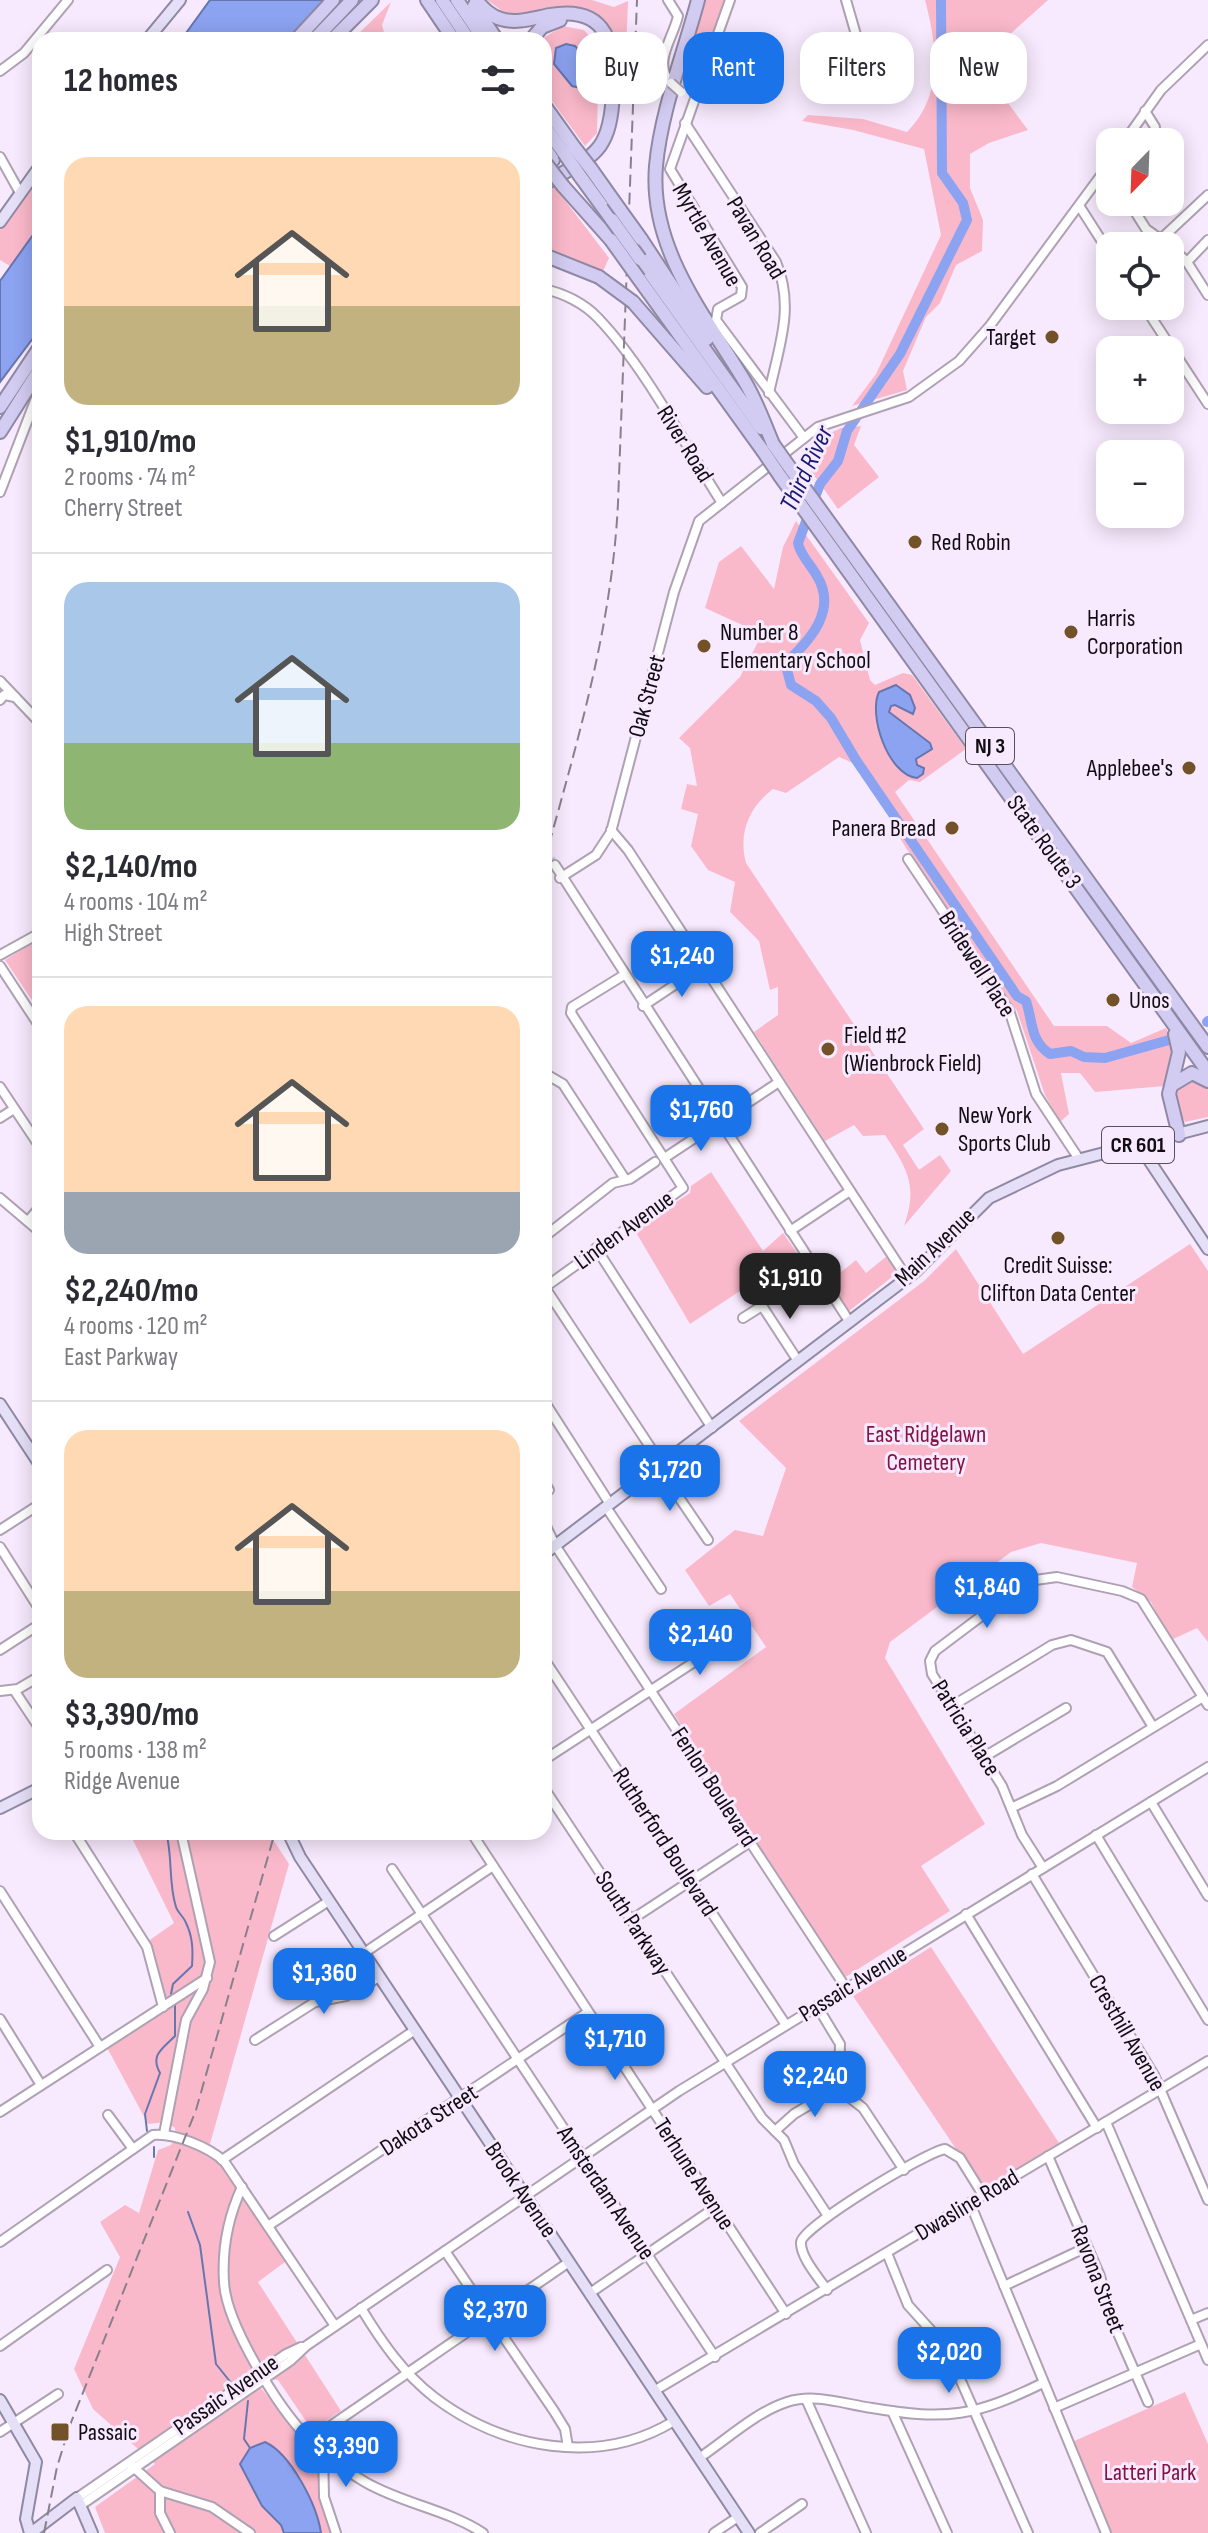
<!DOCTYPE html>
<meta charset="utf-8">
<style>
:root{--surface:#fff;--page:#f7f7f7;--text:#2b2b33;--muted:#7c7c81;--line:#e1e1e2;--accent:#1a73e8}
body{margin:0;font-family:"Sofia Sans Condensed",sans-serif;background:var(--page);color:var(--text);height:100vh;display:flex;flex-direction:column;font-size:30px;white-space:nowrap}
*{box-sizing:border-box;margin:0}
p{font-size:26px;color:var(--muted)}
.icon{flex:none;width:44px;height:44px;fill:none;stroke:currentColor;stroke-width:2;stroke-linecap:round;stroke-linejoin:round}
.map{position:relative;flex:1;overflow:hidden}
.sheet{position:absolute;left:32px;top:32px;width:520px;height:1808px;display:flex;flex-direction:column;background:var(--surface);border-radius:24px;box-shadow:0 4px 20px #0003}
.sheet>*{flex:none}
.banner{position:absolute;left:576px;top:32px;width:512px;height:72px;display:flex;gap:16px}
.needle{width:52px;rotate:203deg}
.controls{position:absolute;left:1096px;top:128px;display:grid;gap:16px}
.controls a{display:grid;place-items:center;width:88px;height:88px;border-radius:16px;background:var(--surface);box-shadow:0 4px 20px #0003;font-size:40px}
.price{position:absolute;translate:-50% -68px;padding:0 18px;border-radius:16px;background:var(--accent);color:#fff;font-size:26px;line-height:52px;filter:drop-shadow(0 2px 4px #0008)}
.price::after{content:'';position:absolute;left:50%;top:48px;width:24px;height:18px;margin-left:-12px;background:inherit;clip-path:polygon(0 0,100% 0,50% 100%)}
.price.active{background:#222;color:#fff}
ul{padding:0;list-style:none}
li{display:grid;align-content:center;gap:16px;height:424px;padding:0 32px}
li+li{border-top:2px solid var(--line)}
li span{display:grid;place-items:center;height:248px;border-radius:24px;color:#555}
li>.icon{margin-inline-start:auto}
span .icon{width:144px;height:144px;fill:#fffc;stroke-width:1}
li b{font-size:34px}
h2{display:flex;justify-content:space-between;align-items:center;height:96px;padding:0 32px;font-size:34px}
.chip{padding:0 28px;border-radius:24px;background:var(--surface);box-shadow:0 4px 20px #0003;font-size:28px;line-height:72px}
.chip.active{background:var(--accent);color:#fff}
.map>svg:first-child{display:block}
</style>
<div class="map">
<svg width="1208" height="2533" viewBox="0 0 1208 2533">
<rect width="100%" height="100%" fill="#f8eafe"/>
<!-- green -->
<g fill="#fab9ca">
<path d="M487,0H592L614,7L628,1L626,53C617,44 613,32 603,22C577,0 537,15 505,13Z"/>
<polygon points="705,0 728,0 692,92 682,84"/>
<path d="M925,0H1048L978,63L1028,130L989,143L970,154V188L983,220L982,251L956,265L940,303L926,317L903,371L907,390L852,406L876,374L941,235L924,149L853,130L802,121L808,115L863,119L907,132C944,95 937,46 925,0Z"/>
<polygon points="391,2 382,25 386,40 352,40"/>
<polygon points="563,26 584,30 599,47 597,133 585,146 544,90 544,40 540,40"/>
<polygon points="40,173 40,225 10,266 0,260 0,230"/>
<polygon points="554,186 609,258 603,271 544,247 544,192"/>
<polygon points="861,426 854,445 879,477 838,509 811,471 818,439 841,428"/>
<path d="M796,521L869,623L860,640L870,680L875,685L903,673L912,675L966,749L920,782L909,780L895,792L1054,1026H1107L1131,1043L1166,1028L1175,1049L1165,1086L1095,1092L1080,1073H1061L1069,1114L1060,1122L1045,1095L1017,1011L906,848L900,838L904,835L855,764L839,757L786,793L773,789C749,807 738,833 746,863L924,1129L903,1145L919,1170L940,1155L951,1171L904,1226C918,1186 908,1170 885,1135L863,1136L854,1125L825,1141L754,1032L778,1015V987L770,990L759,941L730,912L735,882L708,870L691,846L698,814L681,809L687,784L697,786L690,748L679,738L740,677L762,634L705,608L719,562L741,546L774,589L783,547Z"/>
<polygon points="40,939 40,1012 5,960"/>
<polygon points="1188,1080 1198,1081 1208,1089 1208,1117 1185,1122 1174,1102 1179,1088"/>
<polygon points="711,1172 763,1251 783,1233 807,1267 762,1295 764,1284 753,1275 746,1280 743,1289 690,1324 634,1229 690,1193 691,1186"/>
<polygon points="1190,1244 1208,1271 1208,1642 1197,1628 1171,1640 1151,1602 1132,1587 1137,1563 1041,1543 1011,1552 890,1642 885,1658 985,1824 921,1866 950,1911 844,1978 674,1714 766,1647 730,1594 709,1606 685,1570 735,1530 763,1536 786,1468 739,1421 924,1281 956,1249 1023,1354"/>
<polygon points="887,1256 897,1273 849,1311 830,1281 856,1260 866,1273"/>
<polygon points="129,1832 268,1832 289,1864 210,2144 289,2259 258,2282 341,2411 312,2430 278,2380 252,2377 318,2458 323,2510 331,2533 105,2533 95,2507 155,2464 93,2409 74,2369 120,2257 100,2222 125,2205 139,2213 158,2150 171,2145 176,2137 175,2128 166,2122 148,2124 104,2042 161,2005 144,1944 174,1923"/>
<polygon points="931,1947 1059,2143 983,2189 853,1996"/>
<polygon points="1185,2392 1208,2444 1208,2533 1112,2533 1072,2442"/>
</g>
<!-- water -->
<g fill="#8ca3f2" stroke="#6776af" stroke-width="2">
<polygon points="210,0 326,0 286,40 181,40"/>
<polygon points="566,44 575,46 582,53 584,84 580,88 572,86 554,64 556,48"/>
<polygon points="40,225 40,329 0,382 0,281"/>
<path d="M896,685L910,695L915,708L913,714L895,705L891,706L889,712L930,743L932,749L916,759L917,765L924,768L923,774L917,778C888,775 868,715 879,692Z"/>
<path d="M265,2442C291,2454 317,2505 321,2533H284L281,2525L262,2506L240,2464L250,2448Z"/>
</g>
<g fill="none" stroke-linecap="round" stroke-linejoin="round">
<!-- stream -->
<g stroke="#6776af" stroke-width="2">
<path d="M166,1832C173,1857 168,1882 176,1907C178,1913 184,1917 186,1923C193,1937 193,1951 192,1966L173,1984L171,1994"/>
<path d="M147,2131L145,2114L160,2073C150,2055 162,2049 175,2036V2005"/>
<polyline points="154,2147 154,2157"/>
<polyline points="188,2212 200,2245 216,2364 232,2384"/>
<polyline points="248,2401 244,2439 250,2448"/>
</g>
<!-- river -->
<g stroke="#8ca3f2" stroke-width="10">
<path d="M941,0L942,173L963,203L967,220L900,354L847,431L838,461L820,484L798,543C800,555 811,565 817,576C837,609 812,638 789,660L786,666L791,685L816,701L831,718L856,760L1017,996L1026,1001C1033,1022 1030,1041 1050,1054L1071,1051L1084,1057L1105,1058L1169,1040"/>
<polyline points="1207,1022 1208,1021"/>
</g>
<!-- minor-tunnel -->
<polyline stroke="#d6c9db" stroke-width="8" stroke-dasharray="8 4" stroke-linecap="butt" points="544,849 555,865"/>
<!-- minor casing -->
<g stroke="#aea1b3" stroke-width="12">
<g id="minor">
<path d="M668,0L678,16C673,39 652,63 671,83"/>
<polyline points="730,0 670,169 742,287 741,296 718,309 716,320 804,438"/>
<polyline points="846,0 859,45 867,54"/>
<polyline points="0,71 24,53 68,0"/>
<polyline points="1145,111 1155,127 1153,142"/>
<path d="M685,123L776,262C795,307 779,346 769,393"/>
<polyline points="1124,142 1161,90 1208,45"/>
<polyline points="0,157 19,191"/>
<polyline points="1129,202 1146,229 1163,241"/>
<polyline points="1080,207 1110,254"/>
<polyline points="1161,239 1208,195"/>
<polyline points="1170,246 1187,262 1208,295"/>
<polyline points="1187,262 1208,240"/>
<path d="M544,289C563,293 584,303 598,318C645,367 685,445 722,503"/>
<polyline points="1144,306 1208,404"/>
<polyline points="0,492 40,388"/>
<polyline points="0,681 40,723"/>
<polyline points="0,700 4,695 15,697"/>
<polyline points="611,830 628,850 907,1278"/>
<polyline points="908,859 1009,1010 1036,1094 1079,1159"/>
<polyline points="555,865 849,1321"/>
<polyline points="560,878 596,855 611,832 674,592 699,521 818,427 909,397 959,361 989,327 1110,163"/>
<polyline points="0,955 40,933"/>
<polyline points="0,966 40,1027"/>
<polyline points="643,1006 703,966"/>
<polyline points="544,1073 563,1084 625,1179"/>
<polyline points="0,1087 40,1147"/>
<polyline points="0,1118 14,1109"/>
<polyline points="666,1157 779,1082"/>
<polyline points="0,1198 40,1232"/>
<polyline points="28,1221 40,1207"/>
<polyline points="790,1231 850,1191"/>
<polyline points="544,1237 613,1183 630,1179 655,1162"/>
<polyline points="596,1248 712,1428"/>
<polyline points="544,1286 662,1465"/>
<polyline points="544,1288 683,1188 571,1013 572,1007 624,975"/>
<polyline points="755,1288 755,1295 798,1361"/>
<polyline points="743,1318 762,1306"/>
<polyline points="544,1401 610,1504"/>
<polyline points="659,1468 708,1540"/>
<polyline points="544,1482 549,1490 544,1493"/>
<polyline points="606,1507 661,1589"/>
<polyline points="544,1522 555,1545 846,1988"/>
<polyline points="0,1530 40,1504"/>
<polyline points="0,1547 40,1610"/>
<polyline points="0,1650 40,1624"/>
<polyline points="544,1659 786,2025"/>
<polyline points="14,1690 40,1729"/>
<polyline points="0,1691 18,1689 40,1676"/>
<polyline points="952,1706 1052,1645 1071,1640 1107,1652 1153,1727"/>
<polyline points="984,1757 1066,1708"/>
<polyline points="544,1760 711,1651 721,1636"/>
<polyline points="544,1788 762,2118 784,2140 794,2164 828,2216"/>
<polyline points="1151,1802 1208,1896"/>
<polyline points="1013,1807 1057,1786 1203,1697"/>
<polyline points="74,1832 147,1947 163,2007"/>
<polyline points="471,1832 786,2314"/>
<polyline points="1096,1835 1208,2020"/>
<polyline points="1043,1868 1022,1835 1002,1786 932,1674 930,1661 935,1651 1028,1581 1057,1577 1122,1591 1141,1599 1208,1705"/>
<polyline points="392,1869 715,2357"/>
<polyline points="1032,1874 1154,2075 1208,2200"/>
<polyline points="0,1891 100,2047"/>
<polyline points="966,1914 1097,2128"/>
<polyline points="631,1920 750,1842"/>
<polyline points="274,1936 329,1901"/>
<polyline points="364,1953 493,1866"/>
<polyline points="817,2006 840,2044 839,2078 845,2094 863,2108 904,2170"/>
<polyline points="0,2019 41,2085"/>
<polyline points="255,2040 315,2002 346,1996 379,1977"/>
<polyline points="0,2112 207,1978"/>
<polyline points="108,2115 133,2149"/>
<polyline points="1106,2122 1208,2360"/>
<polyline points="775,2131 794,2114 841,2086"/>
<polyline points="164,2134 186,2020 203,1989 210,1962 181,1832"/>
<polyline points="1048,2156 1100,2276 1109,2313 1148,2402"/>
<polyline points="222,2160 415,2030"/>
<path d="M242,2187C228,2217 222,2249 224,2282C226,2324 278,2407 307,2437C324,2454 344,2470 365,2482C403,2504 446,2509 483,2533"/>
<polyline points="970,2203 1106,2533"/>
<polyline points="268,2226 588,2012"/>
<path d="M0,2242L153,2135C175,2133 208,2147 224,2161L335,2326"/>
<polyline points="445,2251 554,2411 565,2429 568,2447"/>
<polyline points="887,2253 908,2305 946,2347 1028,2533"/>
<polyline points="1004,2286 1087,2247"/>
<path d="M827,2290C819,2278 800,2257 801,2242C803,2226 926,2152 945,2149L960,2158L983,2195"/>
<polyline points="590,2293 716,2207"/>
<path d="M361,2308C381,2341 403,2373 434,2397C502,2449 599,2467 674,2421"/>
<polyline points="1191,2320 1208,2313"/>
<polyline points="0,2346 107,2270"/>
<polyline points="654,2391 1208,2061"/>
<polyline points="806,2399 866,2533"/>
<polyline points="1054,2408 1201,2344"/>
<polyline points="892,2411 947,2533"/>
<polyline points="0,2432 58,2394"/>
<polyline points="310,2440 569,2262"/>
<polyline points="323,2451 324,2497 336,2533"/>
<path d="M699,2458C726,2440 756,2412 787,2402C815,2393 844,2404 872,2408C948,2421 975,2416 1043,2383"/>
<polyline points="131,2465 160,2491 212,2507 250,2533"/>
<polyline points="160,2491 160,2513 170,2533"/>
<polyline points="77,2498 286,2354 301,2347"/>
<polyline points="81,2505 290,2361 306,2346 679,2091 1208,1767"/>
<polyline points="714,2533 738,2517"/>
<polyline points="760,2533 802,2504"/>
</g>
</g>
<!-- major casing -->
<g stroke="#8f89a4" stroke-width="14">
<g id="major">
<polyline points="147,40 180,0"/>
<polyline points="0,222 40,166"/>
<polyline points="1139,1145 1208,1249"/>
<polyline points="0,1404 40,1465"/>
<polyline points="544,1554 915,1272 989,1198 1058,1165 1208,1126"/>
<polyline points="0,1808 40,1788"/>
<polyline points="288,1832 300,1857 749,2533"/>
<polyline points="0,2400 36,2462 26,2519 30,2533"/>
<polyline points="31,2533 77,2498 92,2533"/>
</g>
</g>
<!-- highway casing -->
<g stroke="#8f89a4" stroke-width="16">
<g id="highway">
<polyline points="427,0 454,40"/>
<polyline points="442,0 469,40"/>
<polyline points="457,0 484,40"/>
<path d="M476,0C483,8 490,16 501,19C516,24 534,18 550,15C609,5 615,46 613,93C610,155 593,155 544,184"/>
<path d="M698,0C684,53 661,111 656,166C649,249 705,315 745,382C757,402 764,423 773,444"/>
<polyline points="474,6 497,40"/>
<polyline points="296,40 333,0"/>
<polyline points="314,40 352,0"/>
<polyline points="332,40 372,0"/>
<polyline points="531,40 542,27 560,20"/>
<polyline points="544,105 574,147"/>
<polyline points="544,126 564,153"/>
<polyline points="544,147 553,160"/>
<polyline points="591,169 613,200"/>
<polyline points="580,176 612,220"/>
<polyline points="563,186 611,240"/>
<polyline points="641,239 707,339"/>
<polyline points="544,255 599,277"/>
<polyline points="640,259 761,428"/>
<polyline points="639,279 763,451"/>
<polyline points="633,302 707,387"/>
<polyline points="0,407 40,347"/>
<polyline points="0,432 40,369"/>
<polyline points="790,468 1208,1047"/>
<polyline points="780,476 1208,1072"/>
<polyline points="1175,1034 1179,1052 1169,1094 1179,1135"/>
<polyline points="1172,1085 1192,1073 1208,1081"/>
</g>
</g>
<!-- minor -->
<use href="#minor" stroke="#fff" stroke-width="8"/>
<!-- major -->
<use href="#major" stroke="#e5e0f7" stroke-width="10"/>
<!-- highway -->
<use href="#highway" stroke="#d3ccf2" stroke-width="12"/>
<!-- rail -->
<g stroke="#89808d" stroke-width="2" stroke-dasharray="12 6" stroke-linecap="butt">
<path d="M544,862C577,743 612,627 618,503L637,0"/>
<polyline points="44,2533 57,2467 70,2425 196,2110 275,1832"/>
</g>
<!-- minor-bridge casing -->
<g stroke="#aea1b3" stroke-width="12" stroke-linecap="butt">
<polyline id="minor-bridge" points="671,83 681,92"/>
</g>
<!-- highway-bridge casing -->
<g stroke="#8f89a4" stroke-width="16" stroke-linecap="butt">
<g id="highway-bridge">
<polyline points="574,147 591,169"/>
<polyline points="564,153 580,176"/>
<polyline points="546,164 563,186"/>
<polyline points="613,200 641,239"/>
<polyline points="612,220 640,259"/>
<polyline points="611,240 639,279"/>
<polyline points="599,277 633,302"/>
<polyline points="773,444 790,468"/>
<polyline points="763,451 780,476"/>
</g>
</g>
<!-- minor-bridge -->
<use href="#minor-bridge" stroke="#fff" stroke-width="8"/>
<!-- highway-bridge -->
<use href="#highway-bridge" stroke="#d3ccf2" stroke-width="12"/>
</g>
<!-- markers -->
<g fill="#735229" stroke="#f8eafe" stroke-width="3">
<circle cx="1052" cy="337" r="8"/>
<circle cx="915" cy="542" r="8"/>
<circle cx="1071" cy="632" r="8"/>
<circle cx="704" cy="646" r="8"/>
<circle cx="1189" cy="768" r="8"/>
<circle cx="952" cy="828" r="8"/>
<circle cx="1113" cy="1000" r="8"/>
<circle cx="828" cy="1049" r="8"/>
<circle cx="942" cy="1129" r="8"/>
<circle cx="1058" cy="1238" r="8"/>
<rect x="50" y="2422" width="20" height="20" rx="4"/>
</g>
<g text-anchor="middle" dominant-baseline="central" stroke-width="6" stroke-linejoin="round" paint-order="stroke">
<!-- shield labels -->
<g fill="#f8eafe" stroke="#574f5a" stroke-width="2">
<rect x="966" y="728" width="48" height="36" rx="6"/>
<rect x="1102" y="1127" width="72" height="36" rx="6"/>
</g>
<g font-size="22" font-weight="bold" fill="#120d13">
<text x="990" y="746">NJ 3</text>
<text x="1138" y="1145">CR 601</text>
</g>
<!-- street labels -->
<g font-size="24" fill="#120d13" stroke="#f8eafe">
<text transform="translate(707 235) rotate(60)">Myrtle Avenue</text>
<text transform="translate(756 238) rotate(59)">Pavan Road</text>
<text transform="translate(685 444) rotate(58)">River Road</text>
<text transform="translate(647 696) rotate(-75)">Oak Street</text>
<text transform="translate(1044 842) rotate(54)">State Route 3</text>
<text transform="translate(977 964) rotate(57)">Bridewell Place</text>
<text transform="translate(624 1230) rotate(-36)">Linden Avenue</text>
<text transform="translate(935 1247) rotate(-44)">Main Avenue</text>
<text transform="translate(966 1728) rotate(58)">Patricia Place</text>
<text transform="translate(714 1787) rotate(57)">Fenlon Boulevard</text>
<text transform="translate(665 1842) rotate(57)">Rutherford Boulevard</text>
<text transform="translate(633 1923) rotate(57)">South Parkway</text>
<text transform="translate(853 1984) rotate(-32)">Passaic Avenue</text>
<text transform="translate(1127 2033) rotate(60)">Cresthill Avenue</text>
<text transform="translate(429 2120) rotate(-33)">Dakota Street</text>
<text transform="translate(694 2174) rotate(57)">Terhune Avenue</text>
<text transform="translate(521 2190) rotate(56)">Brook Avenue</text>
<text transform="translate(606 2193) rotate(56)">Amsterdam Avenue</text>
<text transform="translate(967 2205) rotate(-31)">Dwasline Road</text>
<text transform="translate(1098 2279) rotate(69)">Ravona Street</text>
<text transform="translate(226 2395) rotate(-35)">Passaic Avenue</text>
</g>
<!-- poi labels -->
<g font-size="24" fill="#120d13" stroke="#f8eafe" text-anchor="start">
<text x="1036" y="337" text-anchor="end">Target</text>
<text x="931" y="542">Red Robin</text>
<text x="1087" y="618">Harris<tspan x="1087" dy="28">Corporation</tspan></text>
<text x="720" y="632">Number 8<tspan x="720" dy="28">Elementary School</tspan></text>
<text x="1173" y="768" text-anchor="end">Applebee's</text>
<text x="936" y="828" text-anchor="end">Panera Bread</text>
<text x="1129" y="1000">Unos</text>
<text x="844" y="1035">Field #2<tspan x="844" dy="28">(Wienbrock Field)</tspan></text>
<text x="958" y="1115">New York<tspan x="958" dy="28">Sports Club</tspan></text>
<text x="1058" y="1265" text-anchor="middle">Credit Suisse:<tspan x="1058" dy="28">Clifton Data Center</tspan></text>
<text x="78" y="2432">Passaic</text>
</g>
<!-- park labels -->
<g font-size="24" fill="#821342" stroke="#f8eafe">
<text x="926" y="1434">East Ridgelawn<tspan x="926" dy="28">Cemetery</tspan></text>
<text x="1150" y="2472">Latteri Park</text>
</g>
<!-- water labels -->
<g font-size="26" font-style="italic" fill="#161a73" stroke="#f8eafe">
<text transform="translate(807 469) rotate(-65)">Third River</text>
</g>
</g>
</svg>
<div class="controls">
<a><svg class="needle" viewBox="-14 -14 28 28"><path d="M0-13l5 13h-10z" fill="#e53935"/><path d="M0 13l5-13h-10z" fill="#7c7c81"/></svg></a>
<a><svg class="icon" aria-label="locate" viewBox="0 0 24 24"><circle cx="12" cy="12" r="6"/><path d="M12 2v4M12 18v4M2 12h4M18 12h4"/></svg></a>
<a>+</a>
<a>−</a>
</div>
<b class="price" style="left:682px;top:999px">$1,240</b>
<b class="price" style="left:701px;top:1153px">$1,760</b>
<b class="price active" style="left:790px;top:1321px">$1,910</b>
<b class="price" style="left:670px;top:1513px">$1,720</b>
<b class="price" style="left:987px;top:1630px">$1,840</b>
<b class="price" style="left:700px;top:1677px">$2,140</b>
<b class="price" style="left:324px;top:2016px">$1,360</b>
<b class="price" style="left:615px;top:2082px">$1,710</b>
<b class="price" style="left:815px;top:2119px">$2,240</b>
<b class="price" style="left:495px;top:2353px">$2,370</b>
<b class="price" style="left:949px;top:2395px">$2,020</b>
<b class="price" style="left:346px;top:2489px">$3,390</b>
<div class="banner">
<a class="chip">Buy</a>
<a class="chip active">Rent</a>
<a class="chip">Filters</a>
<a class="chip">New</a>
</div>
<section class="sheet">
<h2>12 homes<svg class="icon" aria-label="filters" viewBox="0 0 24 24"><path d="M4 7h16M4 17h16"/><circle cx="9" cy="7" r="2"/><circle cx="15" cy="17" r="2"/></svg></h2>
<ul>
<li><span style="background:linear-gradient(#ffd9b3 60%,#c2b280 0)"><svg class="icon" aria-label="home" viewBox="0 0 24 24"><path d="M3 11l9-7 9 7M6 9v11h12V9"/></svg></span><div><b>$1,910/mo</b><p>2 rooms · 74 m²</p><p>Cherry Street</p></div></li>
<li><span style="background:linear-gradient(#a9c7e8 65%,#8fb573 0)"><svg class="icon" aria-label="home" viewBox="0 0 24 24"><path d="M3 11l9-7 9 7M6 9v11h12V9"/></svg></span><div><b>$2,140/mo</b><p>4 rooms · 104 m²</p><p>High Street</p></div></li>
<li><span style="background:linear-gradient(#ffd9b3 75%,#9aa5b1 0)"><svg class="icon" aria-label="home" viewBox="0 0 24 24"><path d="M3 11l9-7 9 7M6 9v11h12V9"/></svg></span><div><b>$2,240/mo</b><p>4 rooms · 120 m²</p><p>East Parkway</p></div></li>
<li><span style="background:linear-gradient(#ffd9b3 65%,#c2b280 0)"><svg class="icon" aria-label="home" viewBox="0 0 24 24"><path d="M3 11l9-7 9 7M6 9v11h12V9"/></svg></span><div><b>$3,390/mo</b><p>5 rooms · 138 m²</p><p>Ridge Avenue</p></div></li>
</ul>
</section>
</div>
